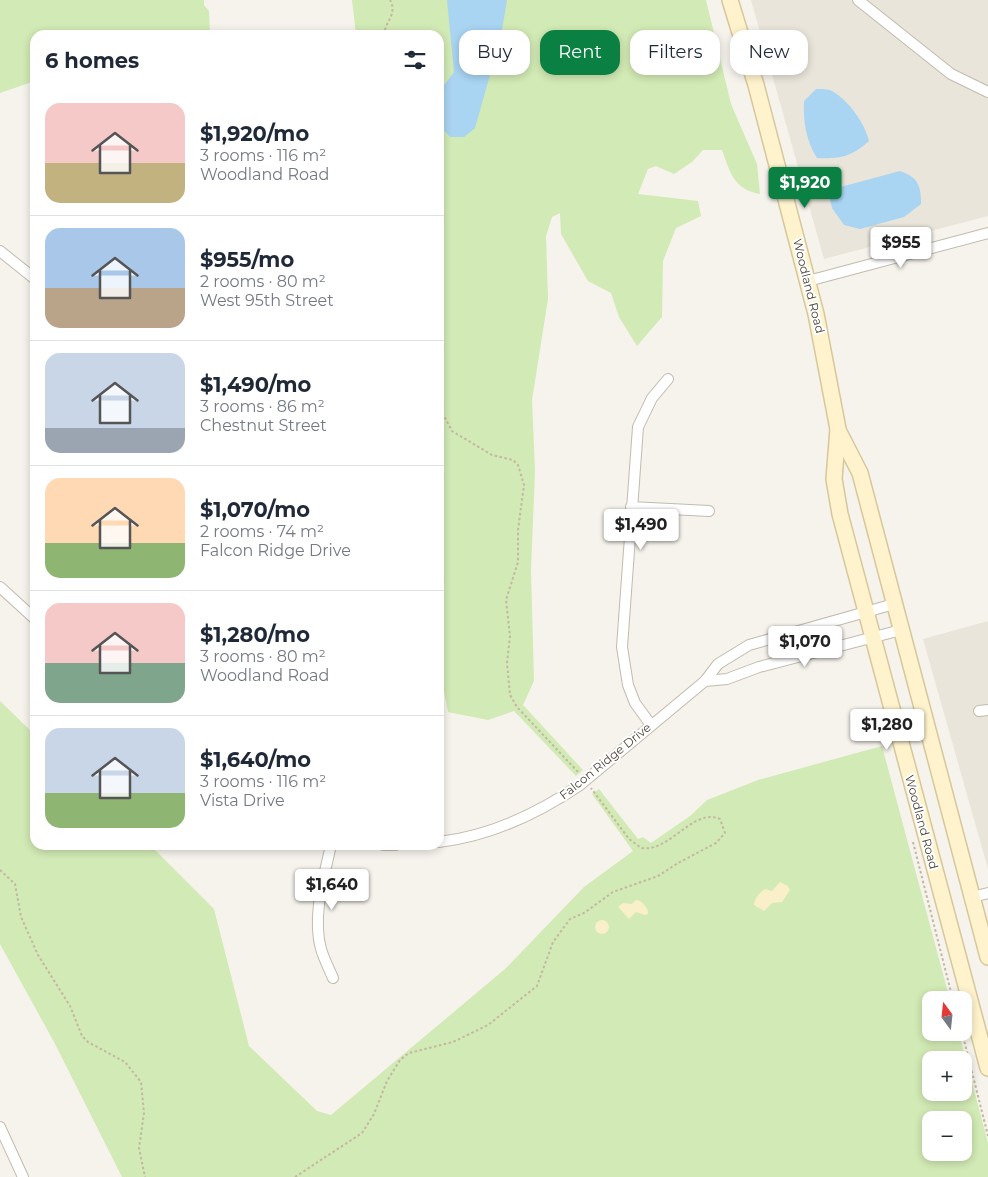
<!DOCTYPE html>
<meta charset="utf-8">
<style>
:root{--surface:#fff;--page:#f2f2f3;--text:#1f2937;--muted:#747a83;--line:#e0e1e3;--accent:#0b8043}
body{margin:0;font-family:Montserrat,sans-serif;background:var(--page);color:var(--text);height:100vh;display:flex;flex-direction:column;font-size:19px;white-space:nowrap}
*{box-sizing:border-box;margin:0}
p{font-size:16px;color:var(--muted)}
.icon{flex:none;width:28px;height:28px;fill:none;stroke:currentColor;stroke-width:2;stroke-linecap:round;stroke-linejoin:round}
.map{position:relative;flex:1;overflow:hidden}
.side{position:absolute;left:30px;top:30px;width:414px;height:820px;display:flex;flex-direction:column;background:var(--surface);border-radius:15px;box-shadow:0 2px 8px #0003}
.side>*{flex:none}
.guide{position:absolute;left:459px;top:30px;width:454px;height:45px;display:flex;gap:10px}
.needle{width:32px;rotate:345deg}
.fabs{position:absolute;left:922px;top:991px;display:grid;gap:10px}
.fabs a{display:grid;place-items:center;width:50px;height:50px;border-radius:10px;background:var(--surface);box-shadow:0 2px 8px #0003;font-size:25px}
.price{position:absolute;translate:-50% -42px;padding:0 11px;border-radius:5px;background:#fff;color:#222;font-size:16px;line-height:32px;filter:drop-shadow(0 1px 2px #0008)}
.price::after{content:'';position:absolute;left:50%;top:30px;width:15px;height:11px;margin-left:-8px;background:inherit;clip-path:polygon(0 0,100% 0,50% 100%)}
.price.selected{background:var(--accent);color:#fff}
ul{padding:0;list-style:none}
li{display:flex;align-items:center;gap:15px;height:125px;padding:0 15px}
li+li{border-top:1px solid var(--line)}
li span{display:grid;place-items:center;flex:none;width:140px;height:100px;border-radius:15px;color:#555}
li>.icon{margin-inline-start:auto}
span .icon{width:60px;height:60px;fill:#fffc;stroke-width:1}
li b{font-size:21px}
h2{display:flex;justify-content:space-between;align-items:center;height:60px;padding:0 15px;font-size:21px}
.chip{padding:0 18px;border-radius:15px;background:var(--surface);box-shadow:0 2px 8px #0003;font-size:18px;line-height:45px}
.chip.selected{background:var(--accent);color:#fff}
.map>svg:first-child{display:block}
</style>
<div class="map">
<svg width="988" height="1177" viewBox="0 0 988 1177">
<rect width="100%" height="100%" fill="#f6f3ec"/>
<!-- residential -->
<g fill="#eae5da">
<polygon points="751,0 988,0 988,216 824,259"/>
<polygon points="988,621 988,869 923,639"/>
</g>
<!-- green -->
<g fill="#d2eab5" fill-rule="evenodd">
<polygon points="0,0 204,0 204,5 209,11 210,33 187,35 173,30 171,35 35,35 35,81 0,93"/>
<path d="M352,0H706L731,104L757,164L760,194C734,190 730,172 722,150H703L692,162L674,174L656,166L648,169L638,194L698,201L701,216L676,228L663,261L662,317L637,346L619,317L611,293L588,281L561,234L560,213L552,217L546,236L548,299L532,400L535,471L531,570L534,681L523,705L583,770L576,776L514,711L488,720L448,712L439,666V35H356Z"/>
<path d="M0,701L35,735V845H150L214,909L249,1046L317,1111L331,1115L505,969L584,887L633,851L592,794L599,789L638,839L643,837L651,843L690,816L707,800L758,780L882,746L950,1000H931V1032L959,1033L988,1143V1177H122L54,1042L0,944ZM931,1060H964V1092H931ZM931,1120H964V1152H931Z"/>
</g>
<!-- sand -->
<g fill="#f9efc9">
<path d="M780,882L788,886L790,890L782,902L772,903L764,911L754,905C754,899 760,892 765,889L772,891Z"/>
<path d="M636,900C641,900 649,908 648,914L645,915L636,912L629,919L618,907L623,903L632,904Z"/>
<circle cx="602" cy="927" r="7"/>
</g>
<!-- water -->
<g fill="#a9d4f2">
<polygon points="447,0 507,0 501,36 475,128 464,137 450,137 439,125 439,92 454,72"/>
<path d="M816,89C821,89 828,89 832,91C849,101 864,122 869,141C851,157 840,159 817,158C806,141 803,121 804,101Z"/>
<path d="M900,171C918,177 921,186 921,204L904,217L860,229L844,225L832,208L829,195L833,189Z"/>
</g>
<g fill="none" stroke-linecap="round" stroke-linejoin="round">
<!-- street casing -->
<g stroke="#c2bbae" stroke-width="12">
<g id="street">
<polyline points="858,0 951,74 988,92"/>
<polyline points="0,251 35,279"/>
<polyline points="808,281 988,233"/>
<polyline points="631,507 709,511"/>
<polyline points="0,587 35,619"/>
<polyline points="705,681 727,679 759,667 901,630"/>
<polyline points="979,711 988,710"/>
<polyline points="651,725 635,703 628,685 622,647 638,427 652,398 668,379"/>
<path d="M439,842C491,836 537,814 580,785L705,681L718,664L749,645L894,604"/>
<path d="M331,845C324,877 312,917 321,949C324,959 329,969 333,978"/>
<polyline points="383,845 396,845"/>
<polyline points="972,897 988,893"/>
<polyline points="0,1127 23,1177"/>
</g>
</g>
<!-- secondary casing -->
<g stroke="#d6c79b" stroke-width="18">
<g id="secondary">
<polyline points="730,0 756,85 816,314 838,429 834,479 840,514 988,1068"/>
<polyline points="838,430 860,473 988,957"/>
</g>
</g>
<!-- path -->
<g stroke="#c4b79f" stroke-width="2" stroke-dasharray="2.5 2.5" stroke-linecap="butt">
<path d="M384,35C385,21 398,14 390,0"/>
<polyline points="439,393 443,414 452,431 492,455 513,460 518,465 524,485 518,530 518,562 506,600 510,636 507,663 510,695 517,707 579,773"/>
<polyline points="913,842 953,1000"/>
<polyline points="0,870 15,884 21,917 38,955 70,1006 82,1036 88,1042 125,1062 141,1082 144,1113 139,1148 145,1177"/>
<polyline points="962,1032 988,1136"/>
<path d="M295,1177L362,1133L374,1114L387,1081L400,1060L409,1053L453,1042L488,1025L537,986L553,942L570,919L584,913L613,892L658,876L678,863L716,843L725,833L720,819C693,807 670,853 641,848L629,839L591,788"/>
</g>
<!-- street -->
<use href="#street" stroke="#fff" stroke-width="10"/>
<!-- secondary -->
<use href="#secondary" stroke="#fff3cd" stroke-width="15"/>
</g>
<g text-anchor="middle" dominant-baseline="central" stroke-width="4" stroke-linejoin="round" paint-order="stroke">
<!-- street labels -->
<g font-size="12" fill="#4b4439" stroke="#fff">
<text transform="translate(809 286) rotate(76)">Woodland Road</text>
<text transform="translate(605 761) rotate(-39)">Falcon Ridge Drive</text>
<text transform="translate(922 822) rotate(75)">Woodland Road</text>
</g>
</g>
</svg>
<div class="fabs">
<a><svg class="needle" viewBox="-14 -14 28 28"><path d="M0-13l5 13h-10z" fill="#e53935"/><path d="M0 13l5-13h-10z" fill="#747a83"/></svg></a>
<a>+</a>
<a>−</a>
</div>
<b class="price selected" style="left:805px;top:209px">$1,920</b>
<b class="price" style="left:901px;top:269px">$955</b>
<b class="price" style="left:641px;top:551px">$1,490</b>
<b class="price" style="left:805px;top:668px">$1,070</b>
<b class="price" style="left:887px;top:751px">$1,280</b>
<b class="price" style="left:332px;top:911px">$1,640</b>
<div class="guide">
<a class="chip">Buy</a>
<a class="chip selected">Rent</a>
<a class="chip">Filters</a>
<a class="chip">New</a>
</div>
<section class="side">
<h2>6 homes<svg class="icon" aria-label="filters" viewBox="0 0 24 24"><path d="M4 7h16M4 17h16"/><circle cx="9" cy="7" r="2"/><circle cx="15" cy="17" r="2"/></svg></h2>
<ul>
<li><span style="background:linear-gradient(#f6c9c9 60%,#c2b280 0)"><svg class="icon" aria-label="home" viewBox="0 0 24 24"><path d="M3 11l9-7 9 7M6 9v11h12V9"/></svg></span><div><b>$1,920/mo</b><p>3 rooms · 116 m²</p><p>Woodland Road</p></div></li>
<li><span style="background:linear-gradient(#a9c7e8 60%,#b9a48a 0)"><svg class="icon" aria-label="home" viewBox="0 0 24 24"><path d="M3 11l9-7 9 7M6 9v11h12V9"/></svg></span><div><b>$955/mo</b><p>2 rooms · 80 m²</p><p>West 95th Street</p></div></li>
<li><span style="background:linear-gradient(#c9d6e8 75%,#9aa5b1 0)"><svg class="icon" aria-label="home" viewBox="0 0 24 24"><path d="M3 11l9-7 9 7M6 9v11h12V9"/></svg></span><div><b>$1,490/mo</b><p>3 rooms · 86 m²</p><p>Chestnut Street</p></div></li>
<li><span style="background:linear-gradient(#ffd9b3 65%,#8fb573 0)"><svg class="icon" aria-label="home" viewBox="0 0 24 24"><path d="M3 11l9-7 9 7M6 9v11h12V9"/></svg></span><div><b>$1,070/mo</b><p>2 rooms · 74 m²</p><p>Falcon Ridge Drive</p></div></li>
<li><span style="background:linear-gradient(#f6c9c9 60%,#7fa58c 0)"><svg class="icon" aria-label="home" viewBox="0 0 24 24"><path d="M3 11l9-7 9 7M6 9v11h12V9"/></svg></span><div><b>$1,280/mo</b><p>3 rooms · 80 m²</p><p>Woodland Road</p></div></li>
<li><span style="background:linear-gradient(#c9d6e8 65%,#8fb573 0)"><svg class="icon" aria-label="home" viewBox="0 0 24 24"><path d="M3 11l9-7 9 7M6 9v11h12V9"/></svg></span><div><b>$1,640/mo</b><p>3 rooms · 116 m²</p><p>Vista Drive</p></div></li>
</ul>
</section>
</div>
